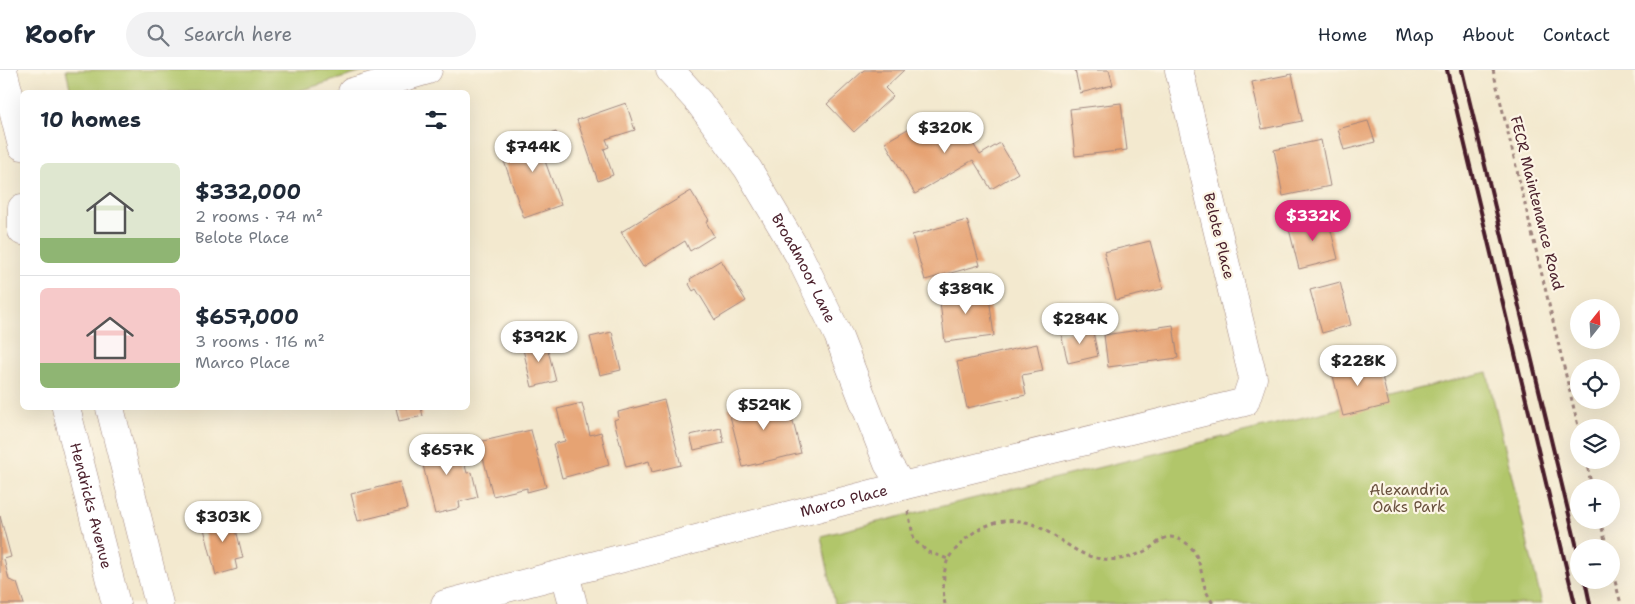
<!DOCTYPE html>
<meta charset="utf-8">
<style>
:root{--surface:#fff;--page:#f2f2f3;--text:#1f2937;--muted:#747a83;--line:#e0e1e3;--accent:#db2777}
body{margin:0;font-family:"Shantell Sans",sans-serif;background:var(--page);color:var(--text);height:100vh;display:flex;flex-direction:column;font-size:19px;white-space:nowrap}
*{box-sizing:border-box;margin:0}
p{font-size:16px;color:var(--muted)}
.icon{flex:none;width:28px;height:28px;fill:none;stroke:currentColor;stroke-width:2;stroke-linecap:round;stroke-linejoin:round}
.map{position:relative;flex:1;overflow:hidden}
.panel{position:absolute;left:20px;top:20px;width:450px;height:320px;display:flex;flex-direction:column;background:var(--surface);border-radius:8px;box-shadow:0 5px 20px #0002}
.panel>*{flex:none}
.needle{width:32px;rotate:18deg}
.buttons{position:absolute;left:1570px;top:229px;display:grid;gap:10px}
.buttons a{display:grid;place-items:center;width:50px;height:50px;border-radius:50%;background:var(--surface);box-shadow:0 5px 20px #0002;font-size:25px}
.price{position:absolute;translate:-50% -42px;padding:0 11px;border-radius:18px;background:#fff;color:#222;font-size:16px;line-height:32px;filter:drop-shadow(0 1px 2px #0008)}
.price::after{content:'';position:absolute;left:50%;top:30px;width:15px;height:11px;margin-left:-8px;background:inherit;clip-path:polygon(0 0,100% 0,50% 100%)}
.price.active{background:var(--accent);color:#fff}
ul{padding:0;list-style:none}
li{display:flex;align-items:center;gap:15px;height:125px;padding:0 20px}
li+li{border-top:1px solid var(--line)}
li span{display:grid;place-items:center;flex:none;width:140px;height:100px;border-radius:8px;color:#555}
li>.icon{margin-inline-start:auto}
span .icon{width:60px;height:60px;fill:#fffc;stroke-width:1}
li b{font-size:21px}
h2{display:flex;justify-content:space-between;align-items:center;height:60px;padding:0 20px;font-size:21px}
header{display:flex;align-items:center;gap:30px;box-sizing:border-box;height:70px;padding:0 25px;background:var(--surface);border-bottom:1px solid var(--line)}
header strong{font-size:24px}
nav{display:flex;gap:28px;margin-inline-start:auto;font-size:18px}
.search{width:350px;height:45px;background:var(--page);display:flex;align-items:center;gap:12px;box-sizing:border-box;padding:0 18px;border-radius:28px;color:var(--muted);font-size:19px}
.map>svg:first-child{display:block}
</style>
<header>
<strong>Roofr</strong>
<div class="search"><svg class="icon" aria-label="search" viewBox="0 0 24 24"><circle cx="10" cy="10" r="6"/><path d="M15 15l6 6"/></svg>Search here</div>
<nav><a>Home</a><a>Map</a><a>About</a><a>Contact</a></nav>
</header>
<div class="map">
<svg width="1635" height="534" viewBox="0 0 1635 534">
<rect width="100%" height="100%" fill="#fcf5e5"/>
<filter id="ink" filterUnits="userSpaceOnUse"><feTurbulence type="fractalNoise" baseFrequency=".02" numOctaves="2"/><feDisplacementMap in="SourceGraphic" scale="10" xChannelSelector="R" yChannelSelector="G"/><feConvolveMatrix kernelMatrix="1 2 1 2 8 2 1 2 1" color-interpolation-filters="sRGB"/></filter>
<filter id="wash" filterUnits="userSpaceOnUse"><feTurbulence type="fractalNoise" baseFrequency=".0096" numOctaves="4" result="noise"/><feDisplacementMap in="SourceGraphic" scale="20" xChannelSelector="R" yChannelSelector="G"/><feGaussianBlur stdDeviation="1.12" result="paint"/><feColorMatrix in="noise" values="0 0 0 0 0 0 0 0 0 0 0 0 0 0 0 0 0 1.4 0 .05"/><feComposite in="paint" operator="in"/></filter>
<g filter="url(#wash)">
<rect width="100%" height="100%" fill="#f3e9cf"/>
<!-- green -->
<g fill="#b1c66a" stroke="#7e724a">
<polygon points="66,0 369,0 295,22 71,22"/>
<polygon points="1487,302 1542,534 835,534 821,466"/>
</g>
<g id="blocks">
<!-- building -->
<g fill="#e6a373">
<polygon points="864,0 904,0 885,18 893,26 854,62 827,34"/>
<polygon points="1075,0 1109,0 1113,15 1080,23"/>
<polygon points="1292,4 1302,51 1262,59 1252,12"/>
<polygon points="626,33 635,60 606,69 609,77 604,79 613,105 598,111 577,50"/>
<polygon points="1121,33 1127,80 1075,86 1070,39"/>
<polygon points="936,43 943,56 957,47 980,85 1000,73 1018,103 991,119 973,90 915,124 885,72"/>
<polygon points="1368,51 1375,72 1344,80 1338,59"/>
<polygon points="556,62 563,84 545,91 561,135 524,148 499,77 527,68 529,71"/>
<polygon points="1321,70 1330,116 1283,126 1274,80"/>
<polygon points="691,121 709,150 706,152 714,166 690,181 685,171 643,197 621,162 665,135 666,136"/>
<polygon points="1327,145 1338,189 1299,199 1288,155"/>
<polygon points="967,150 980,195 925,210 912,165"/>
<polygon points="1150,171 1163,219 1116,230 1104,182"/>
<polygon points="721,190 746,231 715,250 696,219 693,221 689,214 691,212 690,209"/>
<polygon points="1340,212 1351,255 1322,263 1310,220"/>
<polygon points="988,219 994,266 945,272 939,225"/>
<polygon points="1173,255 1178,288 1108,297 1104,265"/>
<polygon points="1092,257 1098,286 1068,293 1061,264"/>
<polygon points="612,262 621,300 600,305 590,267"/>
<polygon points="545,269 556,311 532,317 522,275"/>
<polygon points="1037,274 1043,301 1022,305 1026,325 967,338 957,292"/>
<polygon points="1363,286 1368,306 1381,302 1389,335 1343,346 1330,294"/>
<polygon points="786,324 801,383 743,397 728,338"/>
<polygon points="664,330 681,395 652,402 649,391 626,397 614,350 619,348 618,342"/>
<polygon points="582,333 590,365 601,362 609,395 562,408 553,374 565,371 557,339"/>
<polygon points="396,338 421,338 423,346 399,351"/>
<polygon points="721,358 724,373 694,380 690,365"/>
<polygon points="531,360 546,417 527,422 527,418 493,426 479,372"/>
<polygon points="458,369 467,403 472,402 478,427 459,432 460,438 435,444 419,379"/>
<polygon points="400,412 407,439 358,451 351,424"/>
<polygon points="232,443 243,488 235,490 237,499 216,505 202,451"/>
<polygon points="0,446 11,487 4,489 9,510 17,513 24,534 0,534"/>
</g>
</g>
</g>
<g filter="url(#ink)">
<use href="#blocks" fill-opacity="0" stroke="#9e847d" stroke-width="1"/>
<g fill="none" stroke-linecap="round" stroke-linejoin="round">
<!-- minor casing -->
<g stroke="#9e847d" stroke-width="29">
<g id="minor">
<path id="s1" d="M670,0L699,32L748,99L799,185L838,265L888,394L902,416"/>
<polyline points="352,22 428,0"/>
<polyline points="565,504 573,534"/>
<path id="s2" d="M445,534L902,416L1245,332L1253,308L1179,0"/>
</g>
</g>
<!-- primary casing -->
<g stroke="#9e847d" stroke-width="29">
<g id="primary">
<polyline points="3,0 22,76"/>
<polyline points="22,138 22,161"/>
<path id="s3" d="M66,338L116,534"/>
<polyline points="110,338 159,534"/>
</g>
</g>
<!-- path -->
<g stroke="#9e847d" stroke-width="3" stroke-dasharray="4 4" stroke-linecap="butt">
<polyline points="1493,0 1579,360"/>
<polyline points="1586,390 1592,418"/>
<polyline points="908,441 914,470 928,482 948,489"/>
<polyline points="1600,450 1607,478"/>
<polyline points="1611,496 1621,534"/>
<path d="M945,534C942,521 943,502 948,489C951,484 956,479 960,475C978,453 1013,443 1039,457C1061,468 1078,487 1103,489C1116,491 1131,488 1143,482C1159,475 1163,460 1183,471C1201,481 1200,503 1206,521C1208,525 1211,530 1213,534"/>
</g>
<!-- minor -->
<use href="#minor" stroke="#fff" stroke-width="28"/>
<!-- primary -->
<use href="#primary" stroke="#fff" stroke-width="28"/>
<!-- rail -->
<g stroke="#4a1f2b" stroke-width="4">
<polyline points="1447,0 1575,534"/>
<polyline points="1462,0 1579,486"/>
<polyline points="1585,510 1590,534"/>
</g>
</g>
</g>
<g text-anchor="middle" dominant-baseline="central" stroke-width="4.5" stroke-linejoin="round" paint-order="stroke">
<!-- street labels -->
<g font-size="15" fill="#4a1f2b" stroke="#fcf5e5">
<text transform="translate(1537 133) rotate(76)">FECR Maintenance Road</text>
<text transform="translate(1219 166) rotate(76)">Belote Place</text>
<text stroke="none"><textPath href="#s1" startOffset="240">Broadmoor Lane</textPath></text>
<text stroke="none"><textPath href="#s2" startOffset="412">Marco Place</textPath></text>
<text stroke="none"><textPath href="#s3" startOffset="101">Hendricks Avenue</textPath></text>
</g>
<!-- park labels -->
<g font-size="15" fill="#69513e" stroke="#fcf5e5">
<text x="1409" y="420">Alexandria<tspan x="1409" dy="17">Oaks Park</tspan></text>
</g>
</g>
</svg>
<div class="buttons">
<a><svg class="needle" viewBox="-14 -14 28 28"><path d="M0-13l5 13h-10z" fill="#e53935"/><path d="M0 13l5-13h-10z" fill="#747a83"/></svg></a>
<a><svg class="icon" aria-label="locate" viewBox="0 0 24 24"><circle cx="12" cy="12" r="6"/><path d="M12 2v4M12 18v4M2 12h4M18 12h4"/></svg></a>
<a><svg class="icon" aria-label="layers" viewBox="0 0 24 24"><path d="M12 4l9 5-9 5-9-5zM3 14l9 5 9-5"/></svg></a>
<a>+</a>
<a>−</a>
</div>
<b class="price" style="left:945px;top:84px">$320K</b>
<b class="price" style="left:533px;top:103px">$744K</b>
<b class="price active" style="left:1313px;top:172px">$332K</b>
<b class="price" style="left:966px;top:245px">$389K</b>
<b class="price" style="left:1080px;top:275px">$284K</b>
<b class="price" style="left:539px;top:293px">$392K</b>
<b class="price" style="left:1358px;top:317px">$228K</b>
<b class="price" style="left:764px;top:361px">$529K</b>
<b class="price" style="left:447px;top:406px">$657K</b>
<b class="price" style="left:223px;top:473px">$303K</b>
<section class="panel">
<h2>10 homes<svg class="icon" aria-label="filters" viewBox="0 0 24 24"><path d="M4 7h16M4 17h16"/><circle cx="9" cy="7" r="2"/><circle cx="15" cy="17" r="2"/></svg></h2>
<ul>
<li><span style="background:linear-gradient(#dfe7d0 75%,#8fb573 0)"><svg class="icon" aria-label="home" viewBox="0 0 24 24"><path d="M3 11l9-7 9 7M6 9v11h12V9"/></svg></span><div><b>$332,000</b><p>2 rooms · 74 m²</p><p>Belote Place</p></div></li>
<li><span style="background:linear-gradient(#f6c9c9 75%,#8fb573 0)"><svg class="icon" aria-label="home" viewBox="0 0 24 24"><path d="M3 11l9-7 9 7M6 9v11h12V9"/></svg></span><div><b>$657,000</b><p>3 rooms · 116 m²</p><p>Marco Place</p></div></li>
</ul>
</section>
</div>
